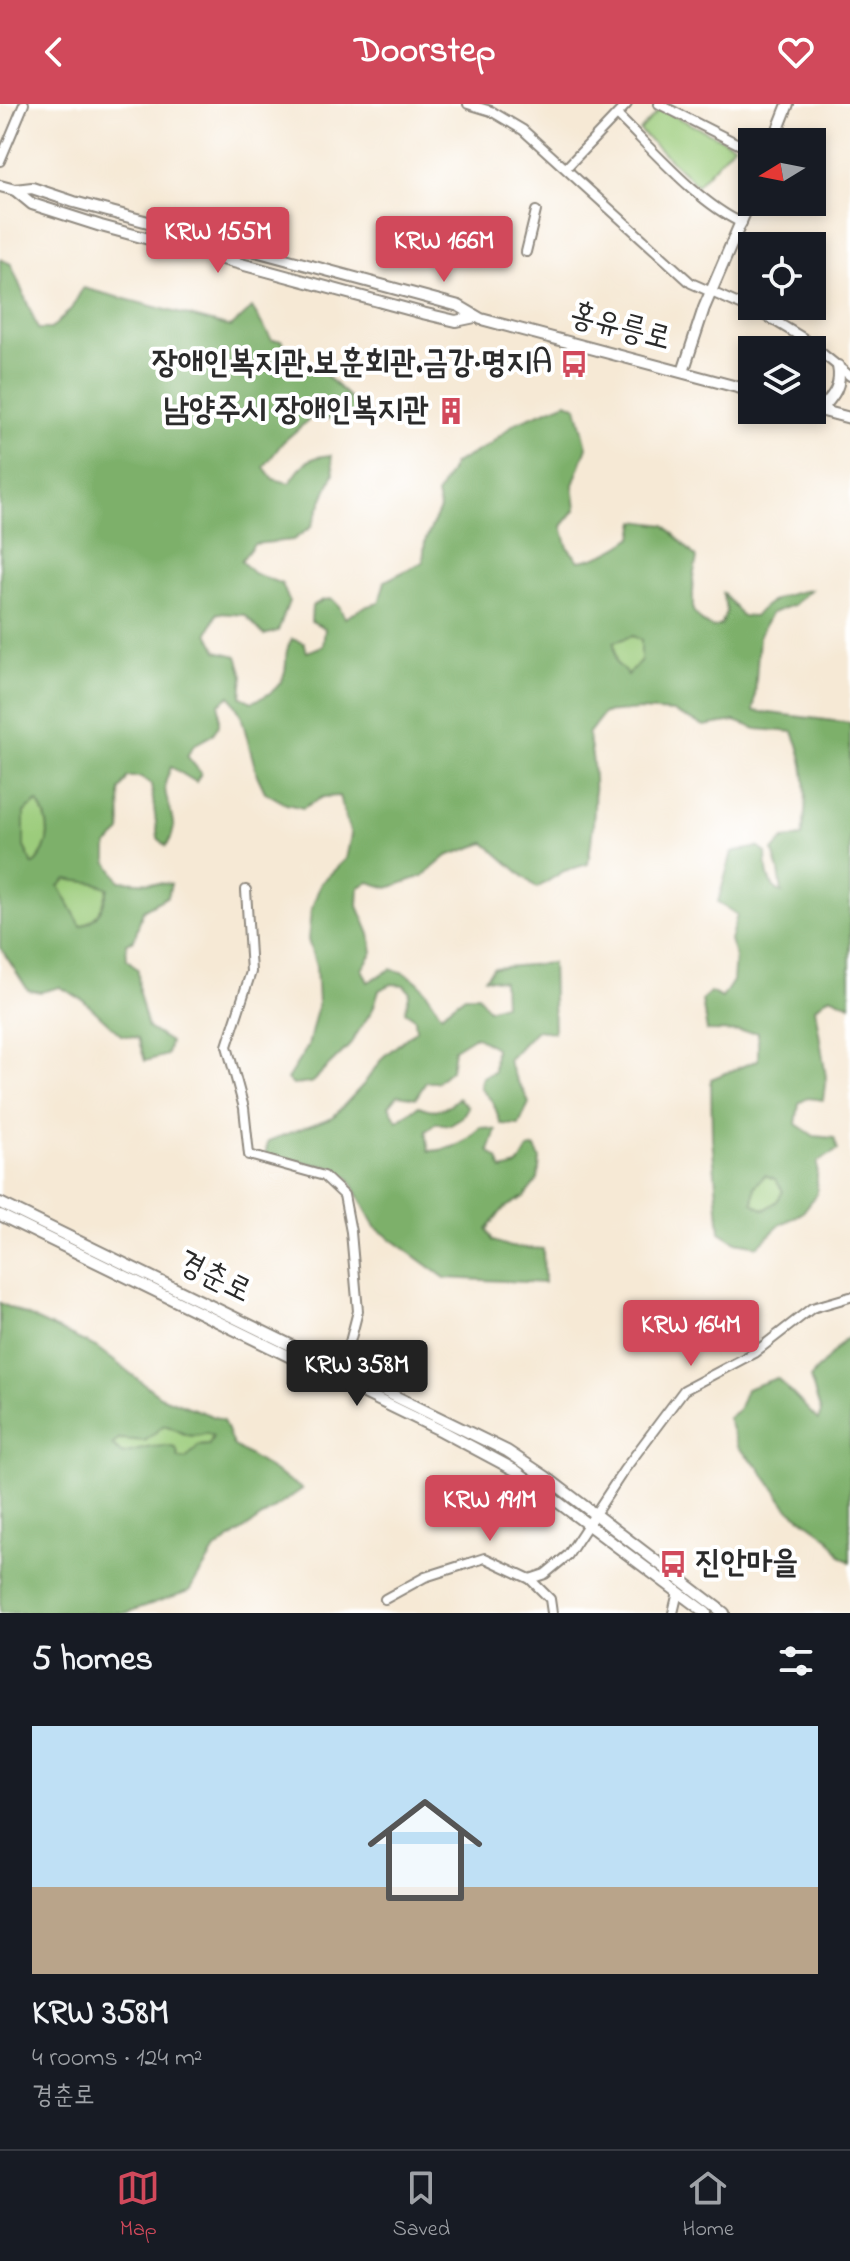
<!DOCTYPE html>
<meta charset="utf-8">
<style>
:root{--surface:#171b24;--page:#20242c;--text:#f1f3f6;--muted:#9ea1a6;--line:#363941;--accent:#d1495b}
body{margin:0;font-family:"Indie Flower","Poor Story",sans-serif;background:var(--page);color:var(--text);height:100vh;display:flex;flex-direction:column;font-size:30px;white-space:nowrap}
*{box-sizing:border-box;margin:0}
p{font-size:26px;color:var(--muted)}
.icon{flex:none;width:44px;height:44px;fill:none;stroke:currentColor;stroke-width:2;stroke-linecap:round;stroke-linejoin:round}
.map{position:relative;height:1509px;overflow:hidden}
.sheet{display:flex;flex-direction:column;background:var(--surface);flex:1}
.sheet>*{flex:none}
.needle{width:52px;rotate:260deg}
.fabs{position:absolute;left:738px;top:24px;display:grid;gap:16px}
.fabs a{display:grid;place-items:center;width:88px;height:88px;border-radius:0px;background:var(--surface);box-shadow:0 4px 12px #0003;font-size:40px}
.price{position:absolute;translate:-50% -68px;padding:0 18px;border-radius:8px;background:var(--accent);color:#fff;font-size:26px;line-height:52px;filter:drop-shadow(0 2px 4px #0008)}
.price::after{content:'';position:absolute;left:50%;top:48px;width:24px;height:18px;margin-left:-12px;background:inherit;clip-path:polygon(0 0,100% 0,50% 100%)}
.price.selected{background:#222;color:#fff}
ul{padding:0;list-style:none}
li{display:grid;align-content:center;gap:16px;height:424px;padding:0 32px}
li span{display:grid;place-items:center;height:248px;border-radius:0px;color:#555}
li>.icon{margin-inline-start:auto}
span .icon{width:144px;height:144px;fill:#fffc;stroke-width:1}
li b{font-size:34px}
h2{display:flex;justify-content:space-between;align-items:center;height:96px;padding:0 32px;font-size:34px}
header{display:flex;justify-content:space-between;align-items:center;height:104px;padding:0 32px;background:var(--accent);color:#fff;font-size:36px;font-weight:700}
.dock{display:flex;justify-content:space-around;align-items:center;height:112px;border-top:2px solid var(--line);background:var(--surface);font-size:22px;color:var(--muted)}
.dock a{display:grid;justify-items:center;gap:4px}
.dock .selected{color:var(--accent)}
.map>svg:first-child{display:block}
</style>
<header><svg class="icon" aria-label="back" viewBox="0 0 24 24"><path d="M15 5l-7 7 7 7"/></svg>Doorstep<svg class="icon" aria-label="heart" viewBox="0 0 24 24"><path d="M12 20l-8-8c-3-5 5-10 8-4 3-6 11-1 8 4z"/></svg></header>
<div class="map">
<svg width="850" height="1509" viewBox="0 0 850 1509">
<rect width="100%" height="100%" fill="#fff"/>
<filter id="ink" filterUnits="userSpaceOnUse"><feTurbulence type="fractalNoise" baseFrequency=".0125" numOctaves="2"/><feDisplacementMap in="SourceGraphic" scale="16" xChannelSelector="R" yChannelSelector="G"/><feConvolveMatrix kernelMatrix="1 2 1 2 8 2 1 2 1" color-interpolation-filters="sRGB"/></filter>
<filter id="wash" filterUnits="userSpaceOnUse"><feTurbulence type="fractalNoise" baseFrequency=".006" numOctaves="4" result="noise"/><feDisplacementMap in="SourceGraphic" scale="32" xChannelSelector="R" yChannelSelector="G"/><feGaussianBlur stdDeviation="1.8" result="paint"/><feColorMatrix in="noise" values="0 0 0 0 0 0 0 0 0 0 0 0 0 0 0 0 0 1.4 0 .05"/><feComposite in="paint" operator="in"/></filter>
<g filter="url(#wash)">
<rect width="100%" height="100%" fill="#f6e9d5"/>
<!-- green -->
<g fill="#9ccc7b" stroke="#647c53" stroke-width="2">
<polygon points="660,5 734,41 697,81 640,27"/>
<polygon points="632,532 642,536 641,556 628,572 616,559 613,538"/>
<path d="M38,697C52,720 52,742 33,762L24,743V708Z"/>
<path d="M67,774C82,779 95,776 108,783C104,802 99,815 80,823L59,782Z"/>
<polygon points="765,1071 775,1075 783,1087 777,1098 765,1106 753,1100 755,1082"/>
<path d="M164,1321C183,1326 185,1337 207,1329L213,1332L209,1341L198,1342L186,1355L179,1354L167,1342L121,1350L111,1340L120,1335Z"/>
</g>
<!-- forest -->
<g fill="#7db06b" stroke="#546e4b" stroke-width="2" fill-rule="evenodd">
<path d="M0,155L11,160L38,225H51L71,205L83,184L231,223L252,204L272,236H281L308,267L320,266L348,292L361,313L342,316L312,313L283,338L264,363L273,375L290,379C303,359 307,353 331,351L334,369L311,423L293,436L254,440L241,457L253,469L282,480L289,497L278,527L264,531L245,511L217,509L208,529L217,547L237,552L243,571L241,593L252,598C267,592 281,585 285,567C288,553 283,550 292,535L304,539L307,548L323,542L325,524L311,517L312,502L323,496L332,495L339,502L345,514L364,503L379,499L385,477L423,458L425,437L440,405L437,391L454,360L489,341L515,319L567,298L577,303L587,343L573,381L576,405L562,422L568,444L579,457C599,454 617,445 633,433L636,417L665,421L697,454L693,473V507L703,519L713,524L721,521L727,507L722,488L742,512L754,513C769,494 787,490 810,486L794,501L771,509L759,532L754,607L850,619V901L830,892L815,904L826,973L823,996L808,994L799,999L796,1020L814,1032L834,1034L838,1046L817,1058V1090L802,1109L780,1121L758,1142L736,1138L720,1128L712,1034L711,975L758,956V928L707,927L702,896L710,888L722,894L733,877L735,852L730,836L737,811L718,798L732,748L758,743L766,749C767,766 765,780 782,789L779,767L773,747L784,735L802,733C808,698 808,661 793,628L757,625L735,617L704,622L674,608L639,606L604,609L588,630C598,672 595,718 588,760L564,767L537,784L485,739L447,752L423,772L388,784L369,778L359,783L358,802L370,830L373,848L362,865L368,878L391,865C420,871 426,888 441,910L465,892L478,891L488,905L504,900L503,877L485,874L493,864L552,859L554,928L536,926L508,956C512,973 523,983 529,999L519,1021L501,1020L493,998L480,984L482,973L494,968L495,944L475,932L454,945L451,966L437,978H426L416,994L398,991L389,1002L397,1017L419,1002C435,1009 446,1006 458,994L468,1003L462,1013L449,1021L436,1019L426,1027L429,1047C451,1046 467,1040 480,1023L496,1026L489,1047L498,1055L502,1066L518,1062L528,1045L535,1043L540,1055L538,1075L524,1093L504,1104L487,1125L493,1137L511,1143L543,1145L544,1179L445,1174L375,1123L349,1074L330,1063L265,1052L268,1037L333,1013L363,981L383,953L416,926L415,914L405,907L410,888L404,881L392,880L379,886L373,905L348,943L311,979L293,981L287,975L308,942L318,900L316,862L308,836L311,806L321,779L346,755L351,731L339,692L323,693L303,704L286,700L265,688L257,671L241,611L230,592L219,600V621L212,631L194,641L187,652L201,669L196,678L171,663C169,669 165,676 165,682C165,704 183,722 166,742L158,734L151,680L141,673H128L120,686L121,728L107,741V757L120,777L171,780L168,792L143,806L134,836L126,839L127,855L138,866L139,889L148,924L170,938L167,951L145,957L138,934L121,931L83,896L60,883L41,888L28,886L0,843ZM632,532L641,536V556L628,571L616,559L614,538ZM38,698C52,719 52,743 33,761L24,743V708ZM67,775C82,779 95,776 108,784C104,802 99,815 81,822L59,782ZM765,1071L775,1075L783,1087L777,1097L765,1106L753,1099L755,1082Z"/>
<path d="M0,1199L96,1243L160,1292L223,1316L233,1341L302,1385L215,1446L189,1487L125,1509H0ZM164,1321C183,1326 184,1337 207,1329L213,1332L209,1341L198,1342L186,1355L179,1354L176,1344L167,1342L151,1343L122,1350L112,1341L120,1335L145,1337Z"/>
<polygon points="850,1233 850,1458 841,1452 829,1434 788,1404 758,1362 738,1343 728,1314 738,1306 746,1285 777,1274 818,1316 821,1308 810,1274 844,1236"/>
</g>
</g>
<g filter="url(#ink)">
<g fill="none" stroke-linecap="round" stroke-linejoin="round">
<!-- minor casing -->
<g stroke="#908a80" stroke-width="12">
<g id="minor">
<polyline points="468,0 491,7 523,26 691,179 770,214 803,234 850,272"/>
<polyline points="659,0 752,47"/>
<path d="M617,11C652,45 698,99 742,119"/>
<polyline points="0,57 24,0"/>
<polyline points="566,64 627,0"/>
<polyline points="526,148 536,107"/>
<polyline points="246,786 251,868 227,942 244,1004 249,1051 324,1072 344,1091 351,1128 358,1207 350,1238 335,1263"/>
<polyline points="530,1475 550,1495 552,1509"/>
<polyline points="385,1495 425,1473 485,1454 530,1475 545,1470 568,1451 624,1366 684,1286 754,1249 812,1204 850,1193"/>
<polyline points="673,1509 678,1488"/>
</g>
</g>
<!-- tertiary casing -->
<g stroke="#908a80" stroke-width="14">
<g id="tertiary">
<polyline points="773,38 788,0"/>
<polyline points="0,82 15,86 32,100 101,122 422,209 456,217 475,213"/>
<polyline points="15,86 32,84 74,98 459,202 481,215 752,287"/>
<polyline points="683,268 704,204 752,92"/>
<polyline points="812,304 850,314"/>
<path d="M821,306C834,291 842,282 838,262"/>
<polyline points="0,1099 507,1347 546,1373 724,1509"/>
<polyline points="0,1111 442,1327 515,1366 706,1509"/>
</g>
</g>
<!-- minor -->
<use href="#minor" stroke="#fff" stroke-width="8"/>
<!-- tertiary -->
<use href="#tertiary" stroke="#fff" stroke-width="10"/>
</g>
</g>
<!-- icons -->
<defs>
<g id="bus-bare" transform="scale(2.16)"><path d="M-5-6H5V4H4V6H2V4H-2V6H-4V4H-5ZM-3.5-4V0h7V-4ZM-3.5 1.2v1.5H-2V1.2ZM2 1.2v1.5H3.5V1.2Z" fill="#d1495b" stroke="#fff" stroke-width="2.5" paint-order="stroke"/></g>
<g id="building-bare" transform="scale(2.16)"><path d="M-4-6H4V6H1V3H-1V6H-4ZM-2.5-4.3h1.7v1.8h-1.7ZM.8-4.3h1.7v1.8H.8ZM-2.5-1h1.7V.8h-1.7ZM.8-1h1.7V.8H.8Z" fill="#d1495b" stroke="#fff" stroke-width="2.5" paint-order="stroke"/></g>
</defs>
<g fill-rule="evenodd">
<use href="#bus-bare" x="574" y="260"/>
<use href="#building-bare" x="451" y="307"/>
<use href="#bus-bare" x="673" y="1460"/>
</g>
<g text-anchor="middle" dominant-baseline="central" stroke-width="8" stroke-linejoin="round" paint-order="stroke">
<!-- street labels -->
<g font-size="32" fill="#2b2b2b" stroke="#fff">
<text transform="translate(620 224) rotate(15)">홍유릉로</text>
<text transform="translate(214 1174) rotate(26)">경춘로</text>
</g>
<!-- poi labels -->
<g font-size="32" font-weight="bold" fill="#2b2b2b" stroke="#fff" text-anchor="end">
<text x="552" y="260">장애인복지관.보훈회관.금강·명지A</text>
<text x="429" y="307">남양주시 장애인복지관</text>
<text x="695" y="1460" text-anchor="start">진안마을</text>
</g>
</g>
</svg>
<div class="fabs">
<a><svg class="needle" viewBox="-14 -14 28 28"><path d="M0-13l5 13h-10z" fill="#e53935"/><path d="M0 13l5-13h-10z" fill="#9ea1a6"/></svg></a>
<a><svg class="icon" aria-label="locate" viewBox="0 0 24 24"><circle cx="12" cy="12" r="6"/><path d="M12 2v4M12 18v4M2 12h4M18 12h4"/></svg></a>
<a><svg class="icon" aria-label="layers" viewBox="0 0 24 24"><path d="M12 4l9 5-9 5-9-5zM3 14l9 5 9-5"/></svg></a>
</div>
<b class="price" style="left:218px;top:171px">KRW 155M</b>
<b class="price" style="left:444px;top:180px">KRW 166M</b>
<b class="price" style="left:691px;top:1264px">KRW 164M</b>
<b class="price selected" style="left:357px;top:1304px">KRW 358M</b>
<b class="price" style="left:490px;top:1439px">KRW 191M</b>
</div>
<section class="sheet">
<h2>5 homes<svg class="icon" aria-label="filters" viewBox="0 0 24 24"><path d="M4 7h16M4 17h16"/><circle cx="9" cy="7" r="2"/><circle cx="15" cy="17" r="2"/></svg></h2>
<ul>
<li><span style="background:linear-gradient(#bfe0f5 65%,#b9a48a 0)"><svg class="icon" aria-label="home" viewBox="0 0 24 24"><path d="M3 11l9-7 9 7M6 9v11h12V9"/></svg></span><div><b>KRW 358M</b><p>4 rooms · 124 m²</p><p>경춘로</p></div></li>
</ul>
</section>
<nav class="dock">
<a class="selected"><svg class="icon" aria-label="map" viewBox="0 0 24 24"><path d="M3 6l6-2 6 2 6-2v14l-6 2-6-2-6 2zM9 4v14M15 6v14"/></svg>Map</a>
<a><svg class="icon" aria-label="saved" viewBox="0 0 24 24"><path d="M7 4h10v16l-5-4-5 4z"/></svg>Saved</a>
<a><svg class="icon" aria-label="home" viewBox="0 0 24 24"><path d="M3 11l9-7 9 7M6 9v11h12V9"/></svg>Home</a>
</nav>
